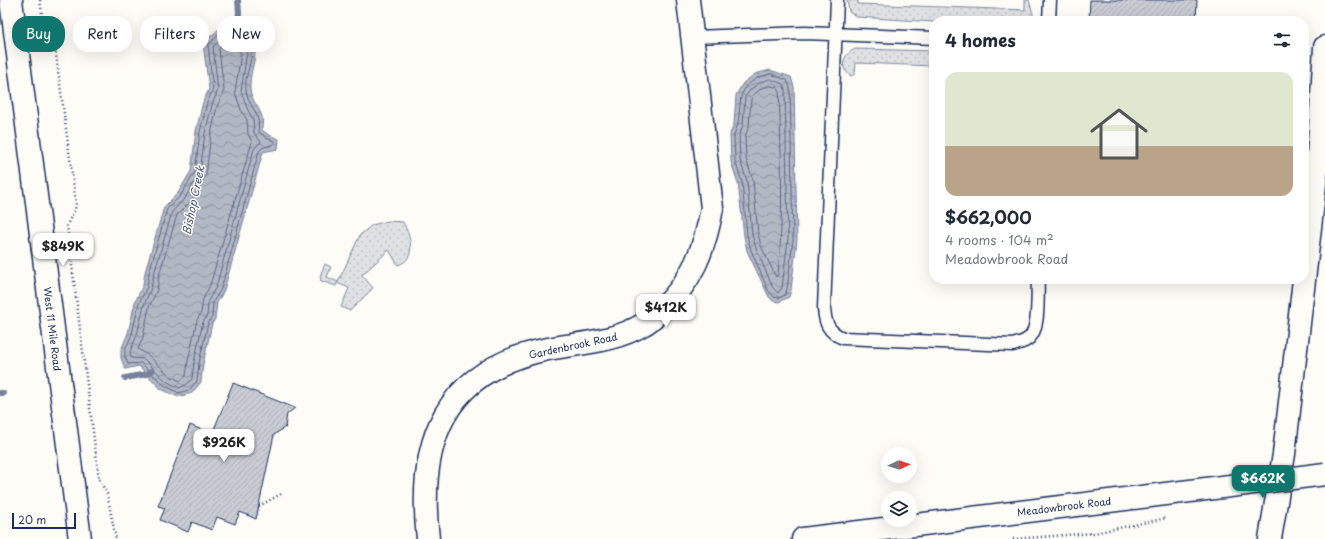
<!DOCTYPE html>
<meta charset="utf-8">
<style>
:root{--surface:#fff;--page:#f6f6f7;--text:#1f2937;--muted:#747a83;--accent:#0f766e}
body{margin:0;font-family:"Playpen Sans",sans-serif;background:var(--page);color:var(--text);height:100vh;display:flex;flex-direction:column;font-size:15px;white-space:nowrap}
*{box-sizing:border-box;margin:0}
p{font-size:13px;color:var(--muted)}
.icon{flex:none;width:22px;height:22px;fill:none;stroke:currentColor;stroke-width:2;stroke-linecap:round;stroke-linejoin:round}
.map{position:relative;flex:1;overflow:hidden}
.details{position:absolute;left:929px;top:16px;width:380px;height:268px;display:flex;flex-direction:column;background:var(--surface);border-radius:16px;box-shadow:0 4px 16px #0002}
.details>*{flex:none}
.guide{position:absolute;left:12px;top:16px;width:380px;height:36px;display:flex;gap:8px}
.needle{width:26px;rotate:86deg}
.tools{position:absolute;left:881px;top:447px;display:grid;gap:8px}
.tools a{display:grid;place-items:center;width:36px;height:36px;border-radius:50%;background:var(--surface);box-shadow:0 4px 16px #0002;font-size:20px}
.scale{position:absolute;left:12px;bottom:10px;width:64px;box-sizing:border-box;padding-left:4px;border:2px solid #1b2f5e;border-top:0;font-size:11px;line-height:14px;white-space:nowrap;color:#1b2f5e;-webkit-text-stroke:3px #fdfcf7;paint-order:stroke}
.price{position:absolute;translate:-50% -34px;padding:0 9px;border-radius:8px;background:#fff;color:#222;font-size:13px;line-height:26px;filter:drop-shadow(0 1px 2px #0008)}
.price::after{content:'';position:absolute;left:50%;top:24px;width:12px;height:9px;margin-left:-6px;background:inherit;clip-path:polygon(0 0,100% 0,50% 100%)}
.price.selected{background:var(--accent);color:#fff}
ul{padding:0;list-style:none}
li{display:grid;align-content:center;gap:8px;height:212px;padding:0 16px}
li span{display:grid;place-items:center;height:124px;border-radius:12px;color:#555}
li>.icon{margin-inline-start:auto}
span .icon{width:72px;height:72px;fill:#fffc;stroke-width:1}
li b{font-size:17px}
h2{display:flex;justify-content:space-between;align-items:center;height:48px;padding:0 16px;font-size:17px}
.chip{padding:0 14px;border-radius:16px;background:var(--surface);box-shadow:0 4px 16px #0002;font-size:14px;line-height:36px}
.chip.selected{background:var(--accent);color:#fff}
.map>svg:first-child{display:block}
</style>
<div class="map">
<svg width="1325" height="539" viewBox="0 0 1325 539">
<defs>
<pattern id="grass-dots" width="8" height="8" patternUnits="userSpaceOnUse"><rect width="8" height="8" fill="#e0e1e3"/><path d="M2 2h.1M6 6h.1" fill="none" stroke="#c0c1c5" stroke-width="1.8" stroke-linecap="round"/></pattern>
<pattern id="water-waves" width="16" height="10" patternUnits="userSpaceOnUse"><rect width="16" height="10" fill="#b3b8c5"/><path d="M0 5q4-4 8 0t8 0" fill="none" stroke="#9196a3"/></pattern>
<pattern id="building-hatch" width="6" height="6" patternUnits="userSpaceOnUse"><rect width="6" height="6" fill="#c9ccd3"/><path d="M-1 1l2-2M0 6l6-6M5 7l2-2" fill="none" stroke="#acb0b8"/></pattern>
</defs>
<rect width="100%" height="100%" fill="#fdfcf7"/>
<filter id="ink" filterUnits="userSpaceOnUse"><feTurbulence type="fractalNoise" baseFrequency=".025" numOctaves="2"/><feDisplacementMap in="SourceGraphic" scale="8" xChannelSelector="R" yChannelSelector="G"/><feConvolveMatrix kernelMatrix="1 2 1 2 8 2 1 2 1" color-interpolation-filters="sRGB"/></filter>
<g filter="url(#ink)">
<!-- grass -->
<g fill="url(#grass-dots)" stroke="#7e88a0">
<polygon points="847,0 858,0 858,4 1025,10 1025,0 1029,0 1033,14 1032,21 934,22 858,17 849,12"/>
<path d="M856,49L934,51V66L856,63L855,74L851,76C838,68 843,53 856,49Z"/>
<path d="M388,221L403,222C410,235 418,259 398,265L389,250L362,275L373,288L350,311L341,307L349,288L337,283L336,286L321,281L320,276L325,264L331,267L327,277L338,282L360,235L372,225Z"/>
</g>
<!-- water -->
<g fill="url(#water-waves)" stroke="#76819c">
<path d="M228,26C272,42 249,59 250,89C251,100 260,108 262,117C263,121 262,126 262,130L269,135L279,139L278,149L263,152L224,290L217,303L215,319L212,324L203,364L201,382L192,393L178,397L161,389L139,366L125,369L121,358V350L128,333L135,302L143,285L145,272L164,207L178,193L191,171L196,131L203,102L209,89L203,43L219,29Z"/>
<polygon points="770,70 791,77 794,87 797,240 791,290 789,297 779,302 773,301 769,297 747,251 744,236 738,183 731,162 730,134 734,124 736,95 743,83 755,74"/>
</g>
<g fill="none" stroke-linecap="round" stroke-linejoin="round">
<!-- shore -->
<g stroke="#586687" stroke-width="1">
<path d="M228,30C269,44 243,65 246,90C247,100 254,108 257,116C259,121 258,127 259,132L266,138L274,141V144L262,148L259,151L221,289L213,302L212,317L208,323L199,363L197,381L189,390L179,393L164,385L141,363L128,364L125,357V350L132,334L139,303L147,287L149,273L167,209L181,195L195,172L200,132L207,103L213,89L208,45L221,33Z"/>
<polygon points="228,36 244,46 247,52 241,91 247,108 253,119 254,133 261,142 254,149 216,287 208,301 207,316 203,322 194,362 192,379 186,385 179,388 166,381 144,359 131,358 130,352 137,335 144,305 151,288 154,274 172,212 185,198 200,173 205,133 212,105 218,90 213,47 223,37"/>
<polygon points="228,42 241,53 235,92 241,110 247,120 248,134 252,142 210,285 203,299 201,313 197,320 188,361 186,376 180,381 170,376 148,355 138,349 143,337 149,307 157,290 159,275 177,215 191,201 206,175 211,134 217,107 224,90 219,49"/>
<polygon points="770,74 787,80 790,88 793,240 787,289 785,295 779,298 774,297 768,290 751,250 747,235 742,182 735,161 734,135 738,124 741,96 746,86 757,78"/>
<polygon points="770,79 783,84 785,89 788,239 782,288 778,293 773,288 756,248 752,234 747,181 740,160 739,136 743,125 745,97 750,90 759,83"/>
<path d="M770,86L777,87L779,90C781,151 784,213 778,275L776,277L761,246L758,234L753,180L746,159L745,137L749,126L751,99L754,94L762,88Z"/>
</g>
<!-- stream -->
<g stroke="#76819c" stroke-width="6">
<polyline points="236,36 239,13 238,0"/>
<polyline points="125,378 147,374 152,371"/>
<polyline points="0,393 3,393"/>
</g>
</g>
<!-- building -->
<g fill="url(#building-hatch)" stroke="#1b2f5e">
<polygon points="1090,0 1197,0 1196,21 1089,21"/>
<polygon points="233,383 295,408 287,414 285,427 274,435 256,519 240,512 235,524 217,517 212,530 192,522 188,532 160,520 165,508 158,506 190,425 212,434"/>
</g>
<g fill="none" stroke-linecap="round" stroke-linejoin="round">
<!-- lane casing -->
<g stroke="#1b2f5e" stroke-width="15">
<g id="lane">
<path d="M837,0L824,308C825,323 828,332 843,338L1013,345C1019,343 1026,342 1030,337C1040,327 1037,293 1038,279"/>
<polyline points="1049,21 1050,0"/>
<polyline points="693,37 805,33 934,38"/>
</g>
</g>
<!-- street casing -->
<g stroke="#1b2f5e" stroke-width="25">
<path id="street" d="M428,539C417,441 444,370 548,349C580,343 615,342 644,324C650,321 655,315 660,311C692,283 705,248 712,208L688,0"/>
</g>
<!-- secondary casing -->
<g stroke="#1b2f5e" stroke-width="25">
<g id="secondary">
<polyline points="11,0 80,539"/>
<polyline points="803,539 1198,490"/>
</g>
</g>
<!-- highway casing -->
<g stroke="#1b2f5e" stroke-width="25">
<polyline id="highway" points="1270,539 1284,454 1318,158 1325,47"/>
</g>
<!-- path -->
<g stroke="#1b2f5e" stroke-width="2.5" stroke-dasharray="1 3" stroke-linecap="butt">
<path d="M40,0L43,21L54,40L76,203C76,212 69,218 67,226L99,479L107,494L116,539"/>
<polyline points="285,427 289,428"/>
<polyline points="259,506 281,494"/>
<polyline points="1013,539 1094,533 1167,518"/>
</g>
<!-- lane -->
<use href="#lane" stroke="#fdfcf7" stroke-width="12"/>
<!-- street -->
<use href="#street" stroke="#fdfcf7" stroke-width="22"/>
<!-- secondary -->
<use href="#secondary" stroke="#fdfcf7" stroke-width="22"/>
<!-- highway -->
<use href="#highway" stroke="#fdfcf7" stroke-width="22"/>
<!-- secondary-bridge casing -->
<g stroke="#1b2f5e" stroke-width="25" stroke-linecap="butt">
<polyline id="secondary-bridge" points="1198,490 1325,474"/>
</g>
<!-- secondary-bridge -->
<use href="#secondary-bridge" stroke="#fdfcf7" stroke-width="22"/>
</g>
</g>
<g text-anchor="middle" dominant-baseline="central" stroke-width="3" stroke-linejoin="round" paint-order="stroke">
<!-- street labels -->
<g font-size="10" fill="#1b2f5e" stroke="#fdfcf7">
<text transform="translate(53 329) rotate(83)">West 11 Mile Road</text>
<text transform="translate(573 345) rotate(-12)">Gardenbrook Road</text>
<text transform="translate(1064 506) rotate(-7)">Meadowbrook Road</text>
</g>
<!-- water labels -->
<g font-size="11" font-style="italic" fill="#49587d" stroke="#fdfcf7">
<text transform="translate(193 200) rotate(-78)">Bishop Creek</text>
</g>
</g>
</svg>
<div class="tools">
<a><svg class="needle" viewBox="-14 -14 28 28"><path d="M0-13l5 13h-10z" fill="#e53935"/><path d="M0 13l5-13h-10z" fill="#747a83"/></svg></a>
<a><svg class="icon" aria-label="layers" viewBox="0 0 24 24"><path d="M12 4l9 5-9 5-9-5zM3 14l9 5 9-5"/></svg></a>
</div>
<div class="scale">20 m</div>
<b class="price" style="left:63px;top:267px">$849K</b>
<b class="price" style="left:666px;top:328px">$412K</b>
<b class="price" style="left:224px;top:463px">$926K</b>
<b class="price selected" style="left:1263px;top:499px">$662K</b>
<div class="guide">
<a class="chip selected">Buy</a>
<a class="chip">Rent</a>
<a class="chip">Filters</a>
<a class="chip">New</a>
</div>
<section class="details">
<h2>4 homes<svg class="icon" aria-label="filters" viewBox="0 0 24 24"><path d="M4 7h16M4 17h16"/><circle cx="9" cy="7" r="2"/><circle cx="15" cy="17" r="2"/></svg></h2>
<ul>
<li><span style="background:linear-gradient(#dfe7d0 60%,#b9a48a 0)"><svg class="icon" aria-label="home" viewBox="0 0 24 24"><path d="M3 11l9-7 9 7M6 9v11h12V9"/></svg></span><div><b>$662,000</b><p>4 rooms · 104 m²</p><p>Meadowbrook Road</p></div></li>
</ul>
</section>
</div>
